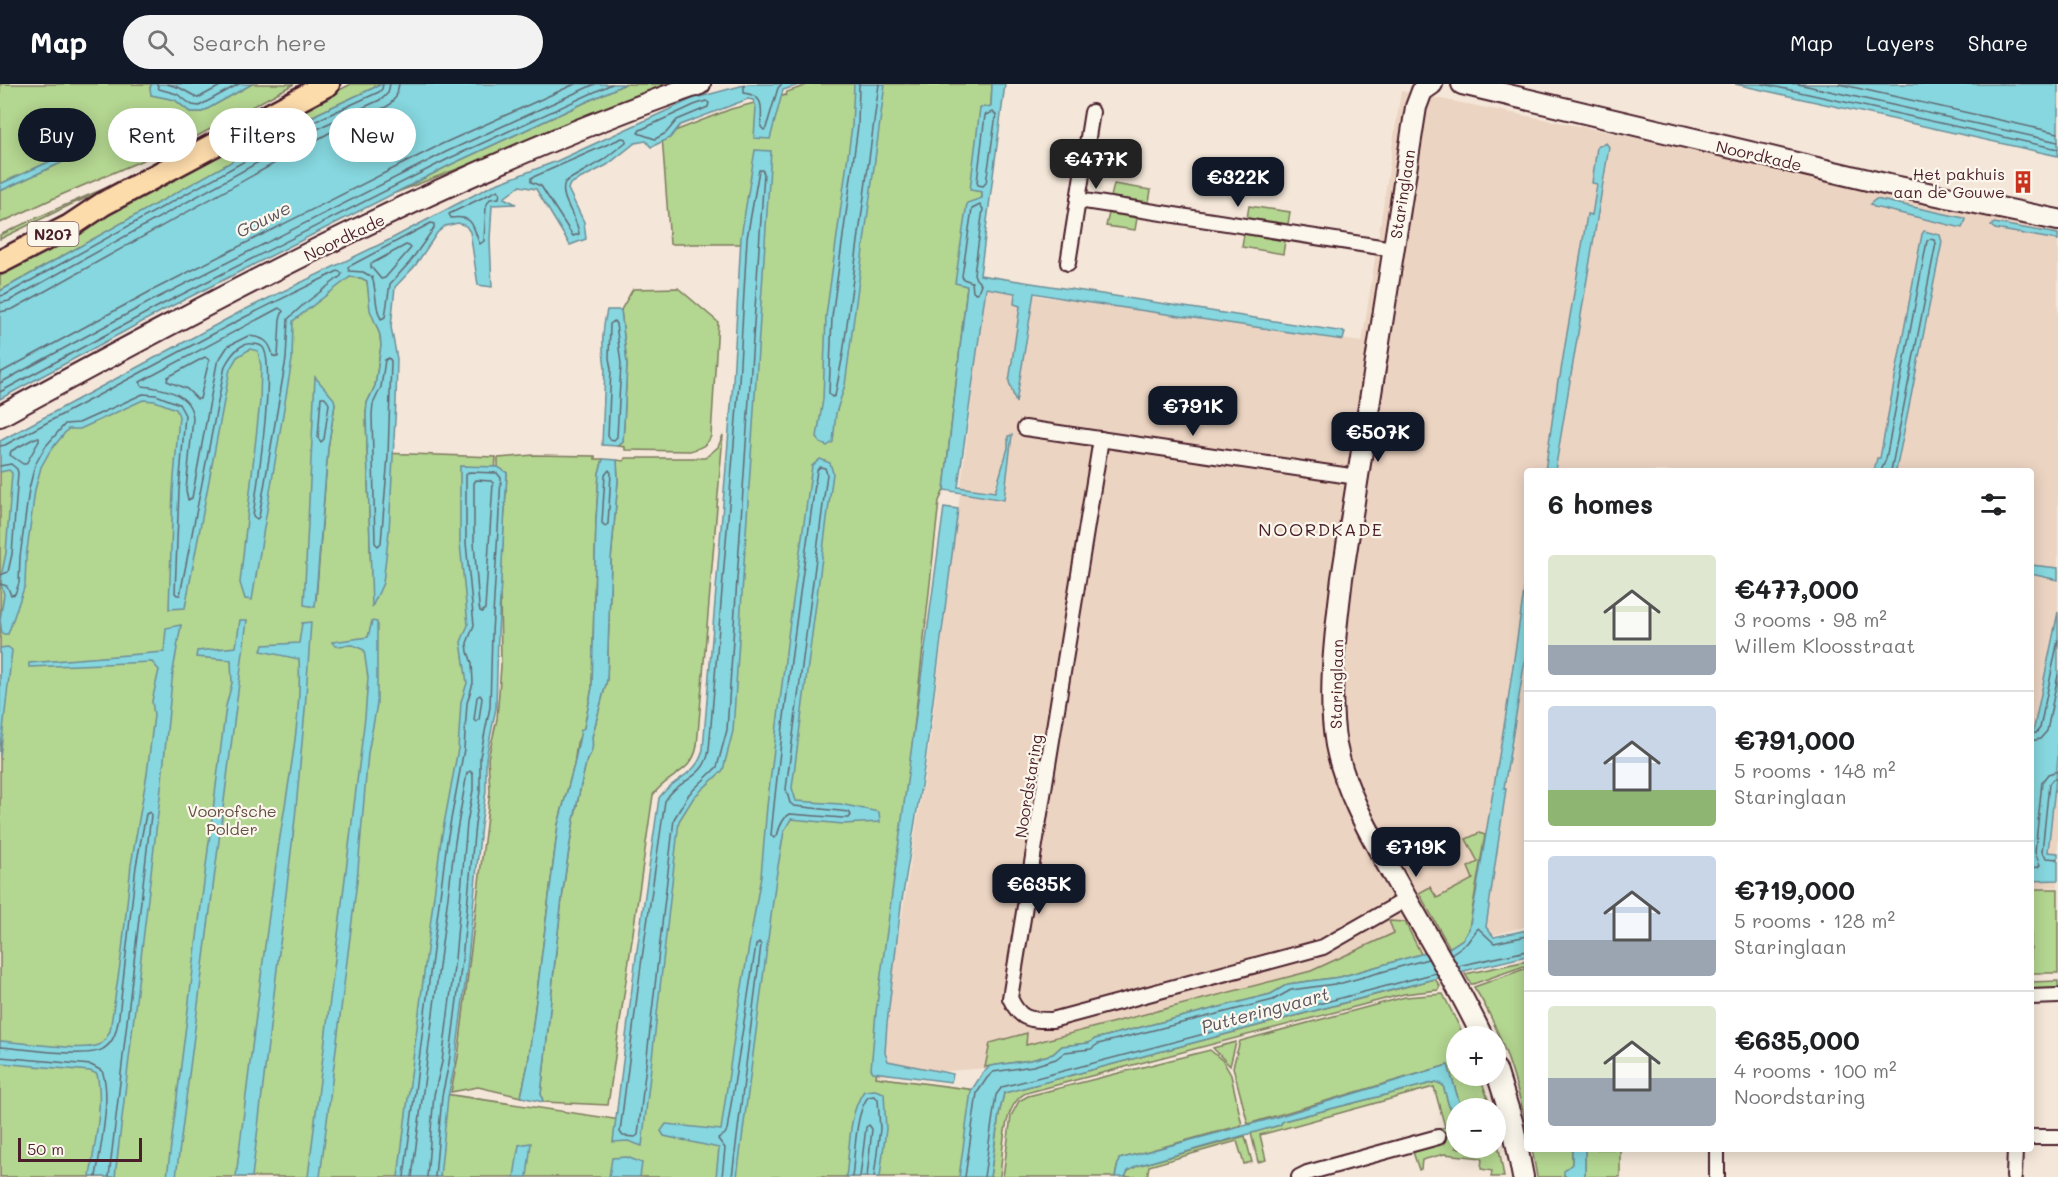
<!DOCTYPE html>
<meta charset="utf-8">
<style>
:root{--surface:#fff;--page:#f2f2f2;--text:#202124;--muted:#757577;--line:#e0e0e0;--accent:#111827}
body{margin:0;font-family:Mali,sans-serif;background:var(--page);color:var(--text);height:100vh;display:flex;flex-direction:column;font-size:22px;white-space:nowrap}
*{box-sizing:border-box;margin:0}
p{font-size:20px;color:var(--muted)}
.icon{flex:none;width:33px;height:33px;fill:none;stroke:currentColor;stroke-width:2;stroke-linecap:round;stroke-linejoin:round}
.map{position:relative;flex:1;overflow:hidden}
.details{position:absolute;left:1524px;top:384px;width:510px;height:684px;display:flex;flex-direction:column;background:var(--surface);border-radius:6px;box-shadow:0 3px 15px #0003}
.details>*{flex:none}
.guide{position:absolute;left:18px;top:24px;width:570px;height:54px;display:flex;gap:12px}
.buttons{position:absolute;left:1446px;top:942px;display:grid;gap:12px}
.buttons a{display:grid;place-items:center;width:60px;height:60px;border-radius:50%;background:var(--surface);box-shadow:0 3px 15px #0003;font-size:30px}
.scale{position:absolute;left:18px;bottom:15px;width:124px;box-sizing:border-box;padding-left:6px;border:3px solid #4a1f2b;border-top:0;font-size:16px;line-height:21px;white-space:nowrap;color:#4a1f2b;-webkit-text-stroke:4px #fbf7ec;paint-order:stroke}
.price{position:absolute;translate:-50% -51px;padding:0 14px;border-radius:12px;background:var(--accent);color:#fff;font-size:20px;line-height:39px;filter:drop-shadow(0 2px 3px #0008)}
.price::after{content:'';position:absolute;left:50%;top:36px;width:18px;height:14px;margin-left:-9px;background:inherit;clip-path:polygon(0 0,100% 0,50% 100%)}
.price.active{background:#222;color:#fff}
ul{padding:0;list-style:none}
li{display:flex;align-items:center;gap:18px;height:150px;padding:0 24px}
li+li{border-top:2px solid var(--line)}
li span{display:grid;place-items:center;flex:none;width:168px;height:120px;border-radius:6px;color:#555}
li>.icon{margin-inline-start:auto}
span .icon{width:72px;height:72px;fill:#fffc;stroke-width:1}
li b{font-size:26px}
h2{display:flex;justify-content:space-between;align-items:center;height:72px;padding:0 24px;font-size:26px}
.tag{padding:0 21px;border-radius:27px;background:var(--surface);box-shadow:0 3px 15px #0003;font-size:21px;line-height:54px}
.tag.active{background:var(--accent);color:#fff}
header{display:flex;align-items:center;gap:36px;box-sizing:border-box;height:84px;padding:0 30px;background:var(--accent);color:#fff}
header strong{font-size:28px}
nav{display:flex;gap:33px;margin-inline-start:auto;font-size:21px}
.search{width:420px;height:54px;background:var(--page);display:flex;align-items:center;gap:15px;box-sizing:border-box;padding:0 21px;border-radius:33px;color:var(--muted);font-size:22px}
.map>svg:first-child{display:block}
</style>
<header>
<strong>Map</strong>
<div class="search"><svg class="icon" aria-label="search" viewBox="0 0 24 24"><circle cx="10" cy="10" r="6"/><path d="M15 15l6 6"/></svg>Search here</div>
<nav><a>Map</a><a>Layers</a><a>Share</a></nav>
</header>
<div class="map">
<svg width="2058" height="1093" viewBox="0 0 2058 1093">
<rect width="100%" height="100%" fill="#f4e7d9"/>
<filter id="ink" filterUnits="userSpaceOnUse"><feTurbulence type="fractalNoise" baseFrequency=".0167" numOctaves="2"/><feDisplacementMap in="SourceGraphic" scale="12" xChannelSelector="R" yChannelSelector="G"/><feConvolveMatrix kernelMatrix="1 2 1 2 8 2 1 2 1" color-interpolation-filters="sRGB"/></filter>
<g filter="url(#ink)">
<!-- built -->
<polygon fill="#ecd4c2" points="1401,7 1599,46 1786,86 1928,120 2058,145 2058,803 2031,804 2031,387 1527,387 1527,842 1017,982 876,992 929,663 985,204 1362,258"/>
<!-- green -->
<g fill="#b3d690" stroke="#7e7a5e" stroke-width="1.5" fill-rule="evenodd">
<polygon points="0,0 152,0 150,4 155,11 175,16 190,28 202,28 252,0 294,0 190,56 61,111 0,139 0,107 76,72 73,67 0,100"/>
<polygon points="351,0 382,0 319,29 0,207 0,192 22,178 34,165"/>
<polygon points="625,0 666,0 594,32 395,109 452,80"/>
<path d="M810,0H992L991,22L973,106L982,108V114L963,201L967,202L944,406L939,417L876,993L991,1008L979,1093H0V368L350,193L361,194L367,197L371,226L380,251L381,262L375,302L367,319L366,330L371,490L381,369L496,373L473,680L432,1008L634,1038L671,733L715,669L751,160H670L662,52L731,25L786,11L787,8ZM328,308L335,320L328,364L316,516Z"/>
<path d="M134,93L135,94L72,120L0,155V151C44,130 89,110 134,93Z"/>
<polygon points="1114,100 1151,106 1149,118 1111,113"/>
<polygon points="1249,122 1290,128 1288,140 1247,134"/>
<polygon points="1109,129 1137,134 1135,146 1106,142"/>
<polygon points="1244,150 1285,157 1283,170 1242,163"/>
<path d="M678,204L718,238L711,352C707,362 700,364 690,367L625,366V363L618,362L623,358L627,280L621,226L633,205Z"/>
<path d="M723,351L697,662C692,690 667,690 653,711L608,1021L543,1018L541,1010C554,898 560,784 587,675C593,668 593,663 592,653L607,596L611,476L618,397L617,376L624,377L625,374H705L718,363Z"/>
<polygon points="534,371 595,372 595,375 603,375 599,390 596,436 592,604 584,644 577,659 574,681 558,741 528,980 521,1013 478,1003 451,1008 458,973 490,707 488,674 497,635 501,582 500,507 507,389 498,383 498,374"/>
<polygon points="1479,749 1485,751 1469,845 1463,855 1450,864 1419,809 1430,803 1437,814 1473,795 1468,783 1478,778 1466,755"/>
<rect x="2031" y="805" width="27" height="84"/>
<polygon points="1389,837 1405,838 1421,870 1340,893 1288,900 1271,910 1095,955 1089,959 1062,962 1053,970 1031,976 985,983 990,959 1027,949 1026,961 1311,887 1394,849"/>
<polygon points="1527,877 1527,881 1473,900 1471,900 1465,890"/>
<path d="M1527,884V1044C1516,995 1501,945 1474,903Z"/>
<path d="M1435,895L1440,902L1438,906L1404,910L1026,1009C1002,1020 1003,1069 1000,1093H990L999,1030L1004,1009Z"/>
<polygon points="2058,897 2058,906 2031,906 2031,898"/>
<polygon points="1443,910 1464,952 1456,952 1456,992 1480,992 1491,1024 1461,1024 1448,981 1248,1040 1233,983 1240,957 1405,913"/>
<polygon points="1236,958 1230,982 1213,964"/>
<polygon points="1210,966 1223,977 1231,991 1242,1041 1119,1075 1115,1093 1003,1093 1011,1032 1019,1017 1028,1012"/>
<polygon points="1436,998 1443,1001 1456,1047 1456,1064 1496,1064 1496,1047 1504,1093 1491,1093 1492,1087 1481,1085 1482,1074 1444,1070 1422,1076 1421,1085 1419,1086 1413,1068 1443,1060 1439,1045 1445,1043 1434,1003 1260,1051 1266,1076 1258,1078 1251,1049 1280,1041 1283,1037"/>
<polygon points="1245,1052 1252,1078 1244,1080 1237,1057 1149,1082 1147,1093 1125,1093 1128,1087 1137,1082"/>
<polygon points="1532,1065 1572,1065 1572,1080 1564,1091 1567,1093 1537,1093"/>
<rect x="1585" y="1065" width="35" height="28"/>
</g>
<!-- water -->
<g fill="#86d7df" stroke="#6e8d97" stroke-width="1.5">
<polygon points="152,0 252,0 202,28 190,28 175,16 151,11 150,4"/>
<polygon points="382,0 625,0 452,80 162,227 0,315 0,207 319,29"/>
<polygon points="748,0 802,0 783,6 770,55 754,54 756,23 753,16 748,15 680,41 670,54 651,63 646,57 635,59 607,81 570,100 568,105 584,138 586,155 570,161 536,105 520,102 504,114 516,120 492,121 490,156 492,203 478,201 470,148 466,142 458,139 445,142 437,149 415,182 395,203 391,243 397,275 396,318 389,447 383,499 372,523 366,330 367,319 375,302 381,262 380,251 370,226 367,197 361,194 350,193 293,237 292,276 252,516 245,515 240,499 260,317 261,282 258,267 250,265 237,273 230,285 185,524 169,525 173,406 179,332 176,325 155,317 143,316 80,345 68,345 50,367 41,383 35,406 26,474 25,501 8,550 2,550 0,536 4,510 1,501 2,488 6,469 12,389 9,386 0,388 0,357 242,227 389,156 491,102 557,77 692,15"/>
<polygon points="854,0 885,0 849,271 845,301 836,329 833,358 827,362 820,359 817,353 823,315 826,232 852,42"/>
<polygon points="992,0 1005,0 980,191 1345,248 1343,256 1084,218 1034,209 1016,319 1009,298 1020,222 1014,220 1015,209 986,204 958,403 995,408 1008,364 1008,352 1012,351 1004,416 944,406 967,202 955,199 967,119 982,114 982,108 970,106 980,24 991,22"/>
<polygon points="1735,0 2058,0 2058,72"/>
<path d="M1606,59L1609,63L1555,387H1545L1558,296L1560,293C1568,239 1579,185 1587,130L1592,131L1597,100L1592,99L1597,63Z"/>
<path d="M755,66L771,67L733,647L723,686L694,713L679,737L642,1062L628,1057L613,1058L635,880L659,714C673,693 698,692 703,665L733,297L741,153Z"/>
<polygon points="73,67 76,72 0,107 0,100"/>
<polygon points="1876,115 1964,134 1966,136 1962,144 1874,123 1870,120"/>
<polygon points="1994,139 2058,150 2058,156 1995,145 1991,142"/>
<polygon points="1924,147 1940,151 1942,158 1896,387 1874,387 1877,374 1880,374 1922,150"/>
<path d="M607,226H621L627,280L623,358L618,362L602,361L605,284C602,266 602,244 607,226Z"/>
<polygon points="315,293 334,315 335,320 328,364 315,523 304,521"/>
<path d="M603,375L617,376L618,397L611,476L607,596L592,653C593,663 593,668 587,675C560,784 554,898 541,1010L543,1018L521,1013L528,980L558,741L574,681L581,646L584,644L592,604L596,436L599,389Z"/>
<polygon points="820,375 830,379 833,389 792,704 796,717 840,720 879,728 880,738 843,740 791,735 784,747 776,794 737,1093 716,1093 719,1064 664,1052 661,1047 666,1040 721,1046 738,926 761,792 767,722 788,552 812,382"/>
<polygon points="460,382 498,383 507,389 498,550 496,624 486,674 486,707 481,741 468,876 455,980 448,1013 440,1093 398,1093 441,756 458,665 461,618 467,599 461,558 468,541 460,459"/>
<polygon points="944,423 958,425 925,678 901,822 887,940 885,969 888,977 953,990 951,998 873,988 871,985 876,928"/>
<polygon points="2031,481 2058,484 2058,496 2031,490"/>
<polygon points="1527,486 1527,564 1504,704 1506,705 1486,843 1494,853 1527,846 1527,872 1464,887 1004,1009 999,1030 990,1093 959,1093 971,1007 982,990 990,982 1031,976 1053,970 1062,962 1089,959 1095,955 1271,910 1288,900 1340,893 1421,870 1449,864 1463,855 1469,845 1476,809 1506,630"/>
<polygon points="2058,528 2058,674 2048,768 2058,769 2058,796 2031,797 2031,658"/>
<polygon points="240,536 247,536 242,576 176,1093 167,1093 226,622 232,599 231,576 196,573 197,567 236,563"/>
<polygon points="372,537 377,538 377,620 368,669 357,797 320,1093 308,1093 365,633 368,594 364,566 353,561 335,562 332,558 368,553"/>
<path d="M311,538L305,626L295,735L252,1093H236C249,986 262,880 277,773C286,708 302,641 299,575L261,567L263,561L299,559L302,539Z"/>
<path d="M181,541L173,587L162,696L115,1093H90C94,1062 104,1020 97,990L90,987L0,979V957C21,958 82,968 99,961C105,959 107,952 110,947L122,867L131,781L147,690L154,631L152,617L159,586L152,578L29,583V579L164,568L166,544Z"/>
<polygon points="8,563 12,566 0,673 0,564"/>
<polygon points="1448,981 1461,1024 1456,1024 1456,1047 1443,1001 1436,998 1283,1037 1280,1041 1137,1082 1128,1087 1125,1093 1115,1093 1119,1075 1270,1035"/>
<path d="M875,1006L884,1009L886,1045L880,1093H846C850,1066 848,1029 864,1007Z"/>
<polygon points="531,1059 527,1093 514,1093 519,1061"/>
<polygon points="1572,1065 1585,1065 1585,1093 1567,1093 1564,1091 1564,1087 1572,1080"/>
<polygon points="627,1073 642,1079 640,1093 609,1093 612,1074"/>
</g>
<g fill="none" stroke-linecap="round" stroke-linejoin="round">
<!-- shore -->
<g stroke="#626973" stroke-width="1.5">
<polyline points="157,0 159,5 177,10 192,21 199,22 239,0"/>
<polyline points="167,0 180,4 198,14 224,0"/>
<path d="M744,0V9C766,12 761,25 761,43L764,46L766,44L778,4L782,0"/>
<polyline points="859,0 858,42 832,233 829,310 832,313 835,312 843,270 879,0"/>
<polyline points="1763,0 2058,65"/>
<polyline points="1798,0 2058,58"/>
<polyline points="1839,0 2058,49"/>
<polygon points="706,17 709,19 708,23 677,36 666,49 655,55 638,49 640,46 694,21"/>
<polygon points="993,28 996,31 986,99 983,102 978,101 977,98 985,31"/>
<path d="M622,54L626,55V58L603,76L565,98C558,114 578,133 579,150L573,152L541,102L531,98V94Z"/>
<path d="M759,86H762L764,89L727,646L717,683L689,710L674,735L638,1051L635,1053L623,1052L620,1048L641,881L665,717C678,694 704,697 709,666L739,298L747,154Z"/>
<path d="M498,106L500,109L499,114L490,115L486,122L484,157L480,160C472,144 476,131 451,134L449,130Z"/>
<polygon points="980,121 983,125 974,190 976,195 981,200 978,208 976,209 973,208 972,198 963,195 962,192 972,125"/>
<path d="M431,139L434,140V144L410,178L390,200L385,233L381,235C374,222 377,207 372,193L363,188L349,187L348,183Z"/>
<polygon points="406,161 409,162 411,164 385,194 381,195 371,183 371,180"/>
<polyline points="0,212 5,211 322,34 379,8 382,5 383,0"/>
<polyline points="0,219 9,217 325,41 382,15 388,9 390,0"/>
<path d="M279,224L283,227L280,235L278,273L273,272C270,257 263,253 248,252L228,262L217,279L192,414L188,416L186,406L193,334C191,309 163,304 142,302L140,298Z"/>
<polyline points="0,228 13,225 329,49 388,22 396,13 399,0"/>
<polygon points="614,237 616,240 621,280 617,353 614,356 610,355 608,352 611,285 609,274 610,240"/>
<polygon points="205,273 209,276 200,315 197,315 187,305 167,297 168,293"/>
<polygon points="389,274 391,277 388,372 381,459 378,462 375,459 372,330 373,320 381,303 385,276"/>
<polyline points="0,289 151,207 442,60 575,0"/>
<polyline points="0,299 155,215 446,68 595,0"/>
<polyline points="0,308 159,222 450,74 612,0"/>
<polygon points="321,313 325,313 329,320 324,355 321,358 318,354"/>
<polygon points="35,354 39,354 39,357 26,380 23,380 10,371 11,367"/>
<path d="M0,362L5,361L245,233L338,187L342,189L341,192L303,221L288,235L286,275L259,433L257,435L253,432C257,402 275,288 264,265C262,261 256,260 252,260C239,258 230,273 225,282L180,511H177L175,509L179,406L185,331L179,320L156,311L143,310L79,339L65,340L45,363L35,381L29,405L20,473L19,499L15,510L11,511L7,502L0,500"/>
<polyline points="0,382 11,380 17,385 18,389 12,470 8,488 0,491"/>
<path d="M820,383L825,384L827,390L786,705L790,719L794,722L849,728L851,731L849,734H843L790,730C782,734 779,744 777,752L774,754L771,751C783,629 800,508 817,386Z"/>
<polygon points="609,386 611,389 608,440 605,442 602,439 605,391"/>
<polyline points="1881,387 1886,375 1927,157 1930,155 1934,156 1936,159 1891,387"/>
<polygon points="476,396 491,397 493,399 485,525 482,528 480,527 479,522 474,458 474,399"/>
<polygon points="480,611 482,614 479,636 476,638 474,636 477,613"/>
<polyline points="2031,650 2036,649 2040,644 2058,556"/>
<polyline points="2031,657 2040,655 2047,647 2058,591"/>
<polyline points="2058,695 2053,695 2049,700 2042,768 2047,774 2058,775"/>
<polyline points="2031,784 2038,783 2040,781 2035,768 2042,698 2048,690 2058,687"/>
<polyline points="1451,870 1467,859 1478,844 1494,859 1527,852"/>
<polyline points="1458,882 1527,867"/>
<path d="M0,963C20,964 88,975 103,965C115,958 117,944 119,932L136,782L146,730L150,728L151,731L109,1093"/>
<path d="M0,973L91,981L102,987C112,1011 100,1066 96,1093"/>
<polyline points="404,1093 447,757 464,665 467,619 473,599 472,579 468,568 467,559 474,541 466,459 466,391 469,388 497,389 501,394 492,549 490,623 480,673 480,707 475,740 462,876 449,979 442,1012 435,1093"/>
<polyline points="412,1093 455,758 467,689 470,687 473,690 473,706 467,739 455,875 442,978 434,1011 427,1093"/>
<polyline points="722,1093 725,1064 718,1055 725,1050 727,1046 756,861 759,858 761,861 732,1093"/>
<path d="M852,1093C855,1072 855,1029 868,1013L874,1012L878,1015L880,1045L874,1093"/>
<polyline points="860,1093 866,1043 869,1041 872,1045 867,1093"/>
<polyline points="965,1093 977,1009 987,994 993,988 1033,982 1056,975 1065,968 1091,965 1098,960 1273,916 1291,906 1342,899 1428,875"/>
<polyline points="984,1093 996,1011 1002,1003 1436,889"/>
</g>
<!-- street casing -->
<g stroke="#4a1f2b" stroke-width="18">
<g id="street">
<polyline points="1078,116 1393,165"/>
<polyline points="1068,179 1092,28"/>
<polyline points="1025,344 1357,393"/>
<path d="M1101,355L1010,914C1020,936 1029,936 1052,936L1323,863L1407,815"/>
<polyline points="2031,913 2058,912"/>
<polyline points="2031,1053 2058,1053"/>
<polyline points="1299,1093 1307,1089 1438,1053"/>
<polyline points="1717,1093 1717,1065"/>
<polyline points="2014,1093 2015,1065"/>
</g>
</g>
<!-- secondary casing -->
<g stroke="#4a1f2b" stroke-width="24">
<g id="secondary">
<path d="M1432,0L1422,7L1416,23L1342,494C1336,545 1327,609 1336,661C1344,703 1367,745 1388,782C1419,838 1454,893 1482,952"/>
<polyline points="1462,0 1889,101 2058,136"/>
<path d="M0,332C225,210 458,84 700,0"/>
<polyline points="1496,986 1512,1037 1523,1093"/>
</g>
</g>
<!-- primary casing -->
<g stroke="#4a1f2b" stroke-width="27">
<polyline id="primary" points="0,178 70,142 103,120 328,0"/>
</g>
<!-- street -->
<use href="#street" stroke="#fbf7ec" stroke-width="14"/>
<!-- secondary -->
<use href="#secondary" stroke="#fbf7ec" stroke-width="20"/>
<!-- primary -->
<use href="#primary" stroke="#fddcac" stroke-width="22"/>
</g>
</g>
<!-- icons -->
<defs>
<g id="building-bare" transform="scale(1.8)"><path d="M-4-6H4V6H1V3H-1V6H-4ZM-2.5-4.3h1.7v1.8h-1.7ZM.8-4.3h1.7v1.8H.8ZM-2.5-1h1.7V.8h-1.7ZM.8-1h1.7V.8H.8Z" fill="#c8321e" stroke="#fbf7ec" stroke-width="2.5" paint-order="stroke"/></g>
</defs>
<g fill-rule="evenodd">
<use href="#building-bare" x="2023" y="98"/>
</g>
<g text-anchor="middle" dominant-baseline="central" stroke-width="4.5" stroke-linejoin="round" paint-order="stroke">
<!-- shield labels -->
<rect fill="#fbf7ec" stroke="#7f6065" stroke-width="1.5" x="27.5" y="138" width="51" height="24" rx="4.5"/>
<g font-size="15" font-weight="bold" fill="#4a1f2b">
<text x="53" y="150">N207</text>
</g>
<!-- street labels -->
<g font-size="16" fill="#4a1f2b" stroke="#fbf7ec">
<text transform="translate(1759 71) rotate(13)">Noordkade</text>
<text transform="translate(1402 110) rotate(-81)">Staringlaan</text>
<text transform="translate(344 153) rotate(-26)">Noordkade</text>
<text transform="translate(1336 600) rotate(-89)">Staringlaan</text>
<text transform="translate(1028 702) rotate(-81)">Noordstaring</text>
</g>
<!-- poi labels -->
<g font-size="16" fill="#4a1f2b" stroke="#fbf7ec" text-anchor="end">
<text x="2005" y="89">Het pakhuis<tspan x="2005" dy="18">aan de Gouwe</tspan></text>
</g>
<!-- park labels -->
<g font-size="16" fill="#644d44" stroke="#fbf7ec">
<text x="232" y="726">Voorofsche<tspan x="232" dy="18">Polder</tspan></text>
</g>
<!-- water labels -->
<g font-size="18" font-style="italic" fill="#5c5661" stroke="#fbf7ec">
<text transform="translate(263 135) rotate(-27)">Gouwe</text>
<text transform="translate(1265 926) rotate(-15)">Putteringvaart</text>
</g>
<!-- neighbourhood labels -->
<g font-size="18" letter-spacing="1.5" fill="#4a1f2b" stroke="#fbf7ec">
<text x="1321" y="445">NOORDKADE</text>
</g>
</g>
</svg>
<div class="buttons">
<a>+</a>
<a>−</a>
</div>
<div class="scale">50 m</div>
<b class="price active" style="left:1096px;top:106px">€477K</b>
<b class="price" style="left:1238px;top:124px">€322K</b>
<b class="price" style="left:1193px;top:353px">€791K</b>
<b class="price" style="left:1378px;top:379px">€507K</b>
<b class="price" style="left:1416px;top:794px">€719K</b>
<b class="price" style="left:1039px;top:831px">€635K</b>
<div class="guide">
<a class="tag active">Buy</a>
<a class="tag">Rent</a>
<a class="tag">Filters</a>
<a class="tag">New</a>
</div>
<section class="details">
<h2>6 homes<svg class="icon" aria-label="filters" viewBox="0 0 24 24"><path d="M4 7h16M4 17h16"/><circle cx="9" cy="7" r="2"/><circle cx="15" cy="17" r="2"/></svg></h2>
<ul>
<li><span style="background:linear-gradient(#dfe7d0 75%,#9aa5b1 0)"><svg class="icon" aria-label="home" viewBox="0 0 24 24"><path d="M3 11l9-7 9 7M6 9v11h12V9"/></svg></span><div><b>€477,000</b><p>3 rooms · 98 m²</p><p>Willem Kloosstraat</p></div></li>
<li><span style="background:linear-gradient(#c9d6e8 70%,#8fb573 0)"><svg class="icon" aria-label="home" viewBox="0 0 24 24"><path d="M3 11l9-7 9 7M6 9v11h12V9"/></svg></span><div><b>€791,000</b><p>5 rooms · 148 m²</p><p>Staringlaan</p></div></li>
<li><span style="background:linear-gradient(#c9d6e8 70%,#9aa5b1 0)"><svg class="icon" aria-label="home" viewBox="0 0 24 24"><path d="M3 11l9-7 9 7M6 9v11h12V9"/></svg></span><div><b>€719,000</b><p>5 rooms · 128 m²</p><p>Staringlaan</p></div></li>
<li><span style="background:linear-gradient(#dfe7d0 60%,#9aa5b1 0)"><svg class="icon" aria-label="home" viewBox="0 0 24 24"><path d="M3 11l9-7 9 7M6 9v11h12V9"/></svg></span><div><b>€635,000</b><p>4 rooms · 100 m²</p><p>Noordstaring</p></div></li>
</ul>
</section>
</div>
